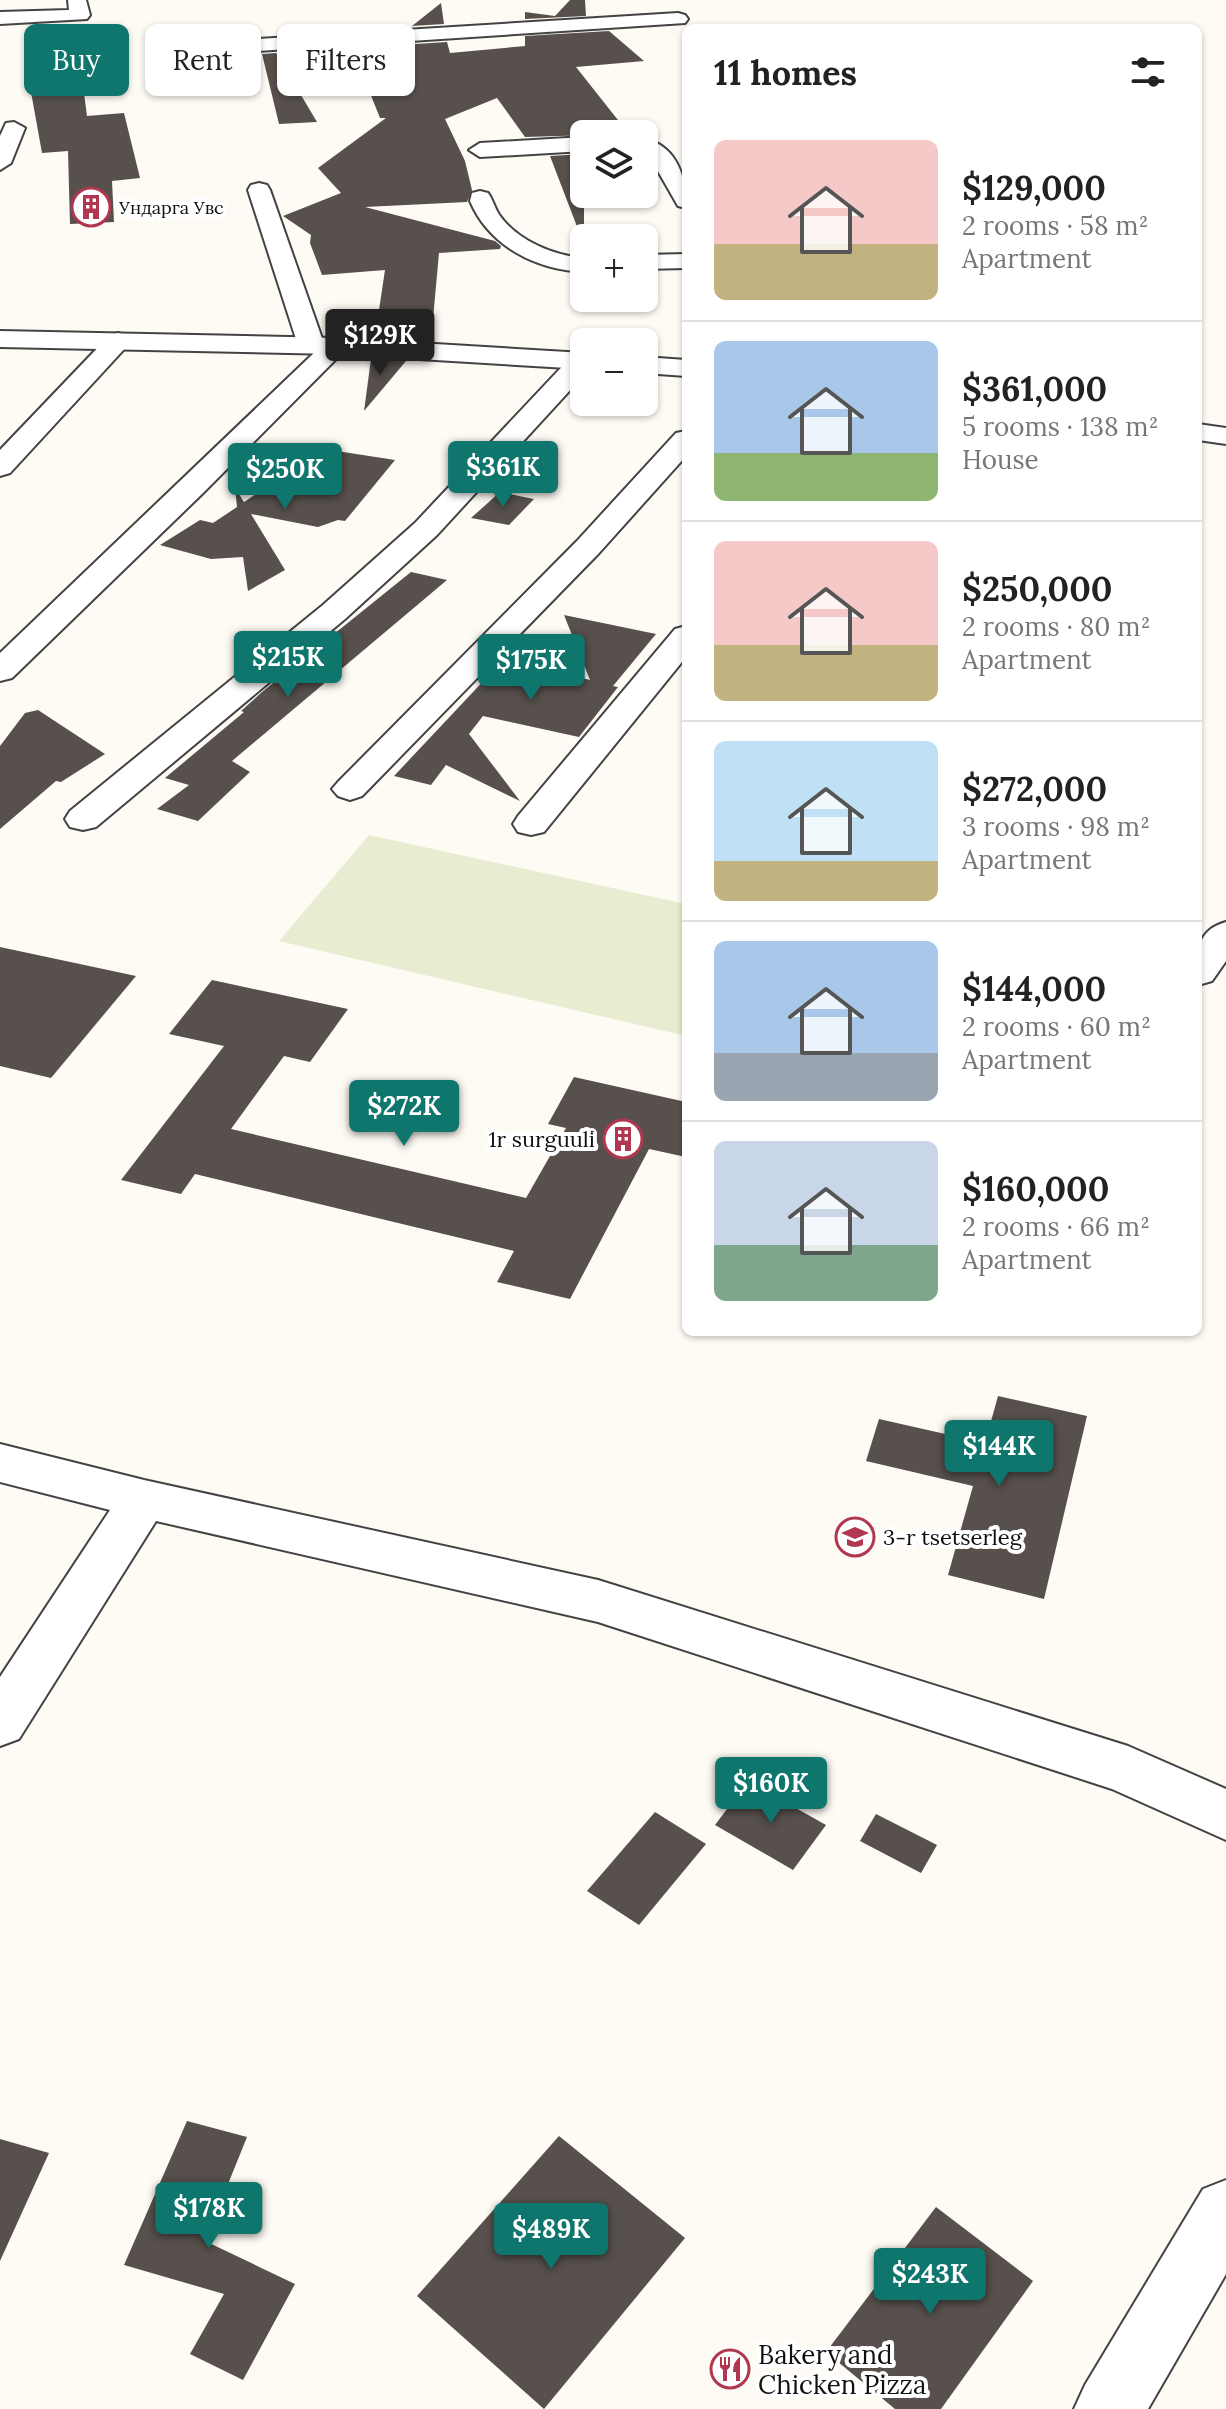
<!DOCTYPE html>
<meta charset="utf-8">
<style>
:root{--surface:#fff;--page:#f2f2f2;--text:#222;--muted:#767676;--line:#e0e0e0;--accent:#0f766e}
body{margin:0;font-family:Lora,serif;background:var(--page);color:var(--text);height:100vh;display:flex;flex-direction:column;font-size:30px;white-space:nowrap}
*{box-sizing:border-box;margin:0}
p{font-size:26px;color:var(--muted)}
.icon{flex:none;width:44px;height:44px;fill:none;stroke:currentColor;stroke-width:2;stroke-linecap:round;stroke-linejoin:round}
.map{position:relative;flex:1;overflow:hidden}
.panel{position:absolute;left:682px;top:24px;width:520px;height:1312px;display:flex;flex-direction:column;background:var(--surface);border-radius:12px;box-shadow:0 2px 6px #0004}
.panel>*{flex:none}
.hud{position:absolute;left:24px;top:24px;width:538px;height:72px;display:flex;gap:16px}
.tools{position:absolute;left:570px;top:120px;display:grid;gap:16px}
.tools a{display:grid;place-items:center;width:88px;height:88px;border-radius:12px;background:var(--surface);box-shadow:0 2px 6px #0004;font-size:40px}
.price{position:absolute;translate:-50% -68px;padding:0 18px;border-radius:8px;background:var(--accent);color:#fff;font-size:26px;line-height:52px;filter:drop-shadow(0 2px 4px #0008)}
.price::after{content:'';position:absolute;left:50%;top:48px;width:24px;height:18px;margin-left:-12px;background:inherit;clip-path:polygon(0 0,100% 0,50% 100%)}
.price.selected{background:#222;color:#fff}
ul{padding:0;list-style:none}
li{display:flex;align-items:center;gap:24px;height:200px;padding:0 32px}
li+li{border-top:2px solid var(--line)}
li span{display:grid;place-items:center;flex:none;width:224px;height:160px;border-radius:12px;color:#555}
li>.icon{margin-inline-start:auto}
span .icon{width:96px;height:96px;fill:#fffc;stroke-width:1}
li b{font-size:34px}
h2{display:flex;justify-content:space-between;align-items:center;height:96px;padding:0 32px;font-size:34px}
.pill{padding:0 28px;border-radius:12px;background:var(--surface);box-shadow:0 2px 6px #0004;font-size:28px;line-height:72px}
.pill.selected{background:var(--accent);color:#fff}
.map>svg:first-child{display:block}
</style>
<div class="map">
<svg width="1226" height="2409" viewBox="0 0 1226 2409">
<rect width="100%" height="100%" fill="#fefaf4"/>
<!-- pitch -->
<polygon fill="#e8edd1" points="369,835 686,904 686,1036 279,941"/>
<!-- building -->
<g fill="#57504d">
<polygon points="570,0 585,0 586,16 525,19 525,12 555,16"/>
<polygon points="441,3 444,24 412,26"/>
<polygon points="609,31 644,61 576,67 629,134 525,137 497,98 445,119 465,161 472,190 467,202 365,207 495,241 501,246 500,249 439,253 432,330 423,340 375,337 385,270 322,275 310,243 311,235 283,216 341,193 318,168 386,118 380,118 352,48 447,42 450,53 525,46 525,36"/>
<polygon points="191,38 203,81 171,83 161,40"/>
<polygon points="276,53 317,122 279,124 262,54"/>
<polygon points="82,78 87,116 124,113 140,178 112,181 114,222 70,224 68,151 42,153 29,81"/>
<polygon points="584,154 584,236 581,237 550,156"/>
<polygon points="371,359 406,361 364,411"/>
<polygon points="324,449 395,460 345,521 338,520 318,527 251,514 285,570 248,591 243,557 211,559 160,545 200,520 213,523 237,507 235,488 244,502"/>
<polygon points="500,492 534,499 509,525 471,518"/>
<polygon points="411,572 447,580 232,761 250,772 198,821 157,809 189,785 165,778 244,712 241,711 262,692"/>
<polygon points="564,615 656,634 613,686 618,687 579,737 483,716 469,734 520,801 446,765 431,785 394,776 505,658 590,680"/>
<polygon points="38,710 105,754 61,782 56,781 0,829 0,746 25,713"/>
<polygon points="0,947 136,976 51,1078 0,1066"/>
<polygon points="212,980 348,1009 310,1062 284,1056 231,1129 526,1198 566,1128 548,1124 574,1077 686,1102 686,1157 649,1149 570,1299 497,1282 514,1251 195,1174 181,1194 121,1180 224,1046 169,1034"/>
<polygon points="998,1396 1087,1416 1044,1599 948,1575 973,1486 866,1461 879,1419 985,1443"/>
<polygon points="748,1781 826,1825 793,1870 715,1825"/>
<polygon points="655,1812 706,1844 639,1925 587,1891"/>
<polygon points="876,1814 937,1845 921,1873 860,1841"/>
<polygon points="187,2121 247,2137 205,2241 295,2284 243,2380 190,2354 224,2294 124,2265"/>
<polygon points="559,2136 685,2238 544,2409 417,2296"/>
<polygon points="0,2139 49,2153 0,2261"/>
<polygon points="936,2207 1033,2281 941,2409 895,2409 826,2352"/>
</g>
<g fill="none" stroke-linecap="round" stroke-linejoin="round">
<!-- minor casing -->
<g stroke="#434343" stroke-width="4">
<g id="minor">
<polygon points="68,0 86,0 90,15 87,19 0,24 0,12 69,10"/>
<polygon points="678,13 685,15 688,19 685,23 242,52 232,46 242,40"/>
<polygon points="14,122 25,128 11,163 0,170 0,136 6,123"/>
<polygon points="584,137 584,151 480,157 469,150 480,143"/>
<path d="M644,138C678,147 686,177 686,208L678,206L651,159L644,154Z"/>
<polygon points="259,183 267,185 270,190 324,344 336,338 345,340 349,346 203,493 12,678 0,681 0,653 315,352 302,351 298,345 248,190 251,185"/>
<path d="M480,191L488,193C493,200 495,209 500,216C518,241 554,256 584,258V272C536,270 489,246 470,201L472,193Z"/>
<polygon points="686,254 686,268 644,269 644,255"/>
<polygon points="118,333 127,336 131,341 127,346 10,473 0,476 0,450 109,336"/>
<polygon points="584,354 584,375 437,535 345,619 96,827 83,830 70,827 65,819 70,811 323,605 415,523 573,355"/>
<polygon points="686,431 686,456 599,553 362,796 350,800 338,796 332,789 338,782 577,541 676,433"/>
<polygon points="686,626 686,657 544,832 531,835 518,832 513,824 518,816 675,629"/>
<path d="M1226,922V961L1212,981L1198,985C1198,957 1193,931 1226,922Z"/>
<polygon points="0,1444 144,1480 598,1580 1128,1746 1226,1789 1226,1840 1112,1789 598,1622 156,1521 19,1739 0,1746 0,1677 110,1510 0,1482"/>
</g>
</g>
<!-- tertiary casing -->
<g stroke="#434343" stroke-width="4">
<g id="tertiary">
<polygon points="0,331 336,338 584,353 584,369 336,354 0,347"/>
<polygon points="644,357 686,360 686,376 644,373"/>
<polygon points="1198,424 1226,428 1226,444 1198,440"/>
<polygon points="1226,2180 1226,2274 1148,2409 1074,2409 1085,2385 1203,2189"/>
</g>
</g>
<!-- minor -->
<use href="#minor" fill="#fff" fill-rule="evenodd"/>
<!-- tertiary -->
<use href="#tertiary" fill="#fff" fill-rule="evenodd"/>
</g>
<!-- icons -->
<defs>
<g id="building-ring" transform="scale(2)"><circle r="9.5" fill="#fff" stroke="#b0374f" stroke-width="1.5"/><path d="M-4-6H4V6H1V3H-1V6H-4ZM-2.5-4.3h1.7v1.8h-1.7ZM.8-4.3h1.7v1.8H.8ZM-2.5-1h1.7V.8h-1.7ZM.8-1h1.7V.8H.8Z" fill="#b0374f"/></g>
<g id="school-ring" transform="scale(2)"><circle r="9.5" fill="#fff" stroke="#b0374f" stroke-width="1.5"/><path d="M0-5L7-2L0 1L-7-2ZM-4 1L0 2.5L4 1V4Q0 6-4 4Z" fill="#b0374f"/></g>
<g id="restaurant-ring" transform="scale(2)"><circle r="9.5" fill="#fff" stroke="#b0374f" stroke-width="1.5"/><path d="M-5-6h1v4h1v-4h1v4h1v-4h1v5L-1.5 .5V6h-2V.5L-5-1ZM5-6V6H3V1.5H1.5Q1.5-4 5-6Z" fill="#b0374f"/></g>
</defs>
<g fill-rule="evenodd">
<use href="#building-ring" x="91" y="207"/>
<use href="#building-ring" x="623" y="1139"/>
<use href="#school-ring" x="855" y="1537"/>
<use href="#restaurant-ring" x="730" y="2369"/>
</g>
<g text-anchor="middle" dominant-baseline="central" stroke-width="8" stroke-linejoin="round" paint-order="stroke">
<!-- far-poi labels -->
<g font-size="18" fill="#101010" stroke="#fff" text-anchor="start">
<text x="119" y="207">Ундарга Увс</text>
</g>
<!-- poi labels -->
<g font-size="22" fill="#101010" stroke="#fff" text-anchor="end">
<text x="595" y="1139">1r surguuli</text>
<text x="883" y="1537" text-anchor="start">3-r tsetserleg</text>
</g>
<!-- near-poi labels -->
<g font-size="26" fill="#101010" stroke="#fff" text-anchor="start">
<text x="758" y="2354">Bakery and<tspan x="758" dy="30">Chicken Pizza</tspan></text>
</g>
</g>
</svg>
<div class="tools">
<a><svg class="icon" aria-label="layers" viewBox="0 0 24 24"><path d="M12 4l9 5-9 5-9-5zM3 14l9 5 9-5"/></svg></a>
<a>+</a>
<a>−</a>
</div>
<b class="price selected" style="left:380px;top:377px">$129K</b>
<b class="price" style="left:503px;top:509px">$361K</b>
<b class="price" style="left:285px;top:511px">$250K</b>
<b class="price" style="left:288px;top:699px">$215K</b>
<b class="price" style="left:531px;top:702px">$175K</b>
<b class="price" style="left:404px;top:1148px">$272K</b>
<b class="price" style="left:999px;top:1488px">$144K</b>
<b class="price" style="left:771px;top:1825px">$160K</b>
<b class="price" style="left:209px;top:2250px">$178K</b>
<b class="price" style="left:551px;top:2271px">$489K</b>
<b class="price" style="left:930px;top:2316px">$243K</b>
<div class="hud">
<a class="pill selected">Buy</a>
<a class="pill">Rent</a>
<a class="pill">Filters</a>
</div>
<section class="panel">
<h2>11 homes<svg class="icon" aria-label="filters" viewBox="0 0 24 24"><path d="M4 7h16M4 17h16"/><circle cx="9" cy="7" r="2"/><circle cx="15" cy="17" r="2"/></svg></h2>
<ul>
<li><span style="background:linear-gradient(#f6c9c9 65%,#c2b280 0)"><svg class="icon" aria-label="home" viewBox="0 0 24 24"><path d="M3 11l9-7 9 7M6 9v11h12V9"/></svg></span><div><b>$129,000</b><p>2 rooms · 58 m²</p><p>Apartment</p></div></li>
<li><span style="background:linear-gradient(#a9c7e8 70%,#8fb573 0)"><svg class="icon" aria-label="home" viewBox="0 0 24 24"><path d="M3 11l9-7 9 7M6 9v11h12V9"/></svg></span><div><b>$361,000</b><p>5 rooms · 138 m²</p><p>House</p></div></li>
<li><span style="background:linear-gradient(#f6c9c9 65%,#c2b280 0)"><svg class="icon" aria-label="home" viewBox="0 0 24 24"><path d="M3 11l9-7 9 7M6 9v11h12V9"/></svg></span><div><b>$250,000</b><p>2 rooms · 80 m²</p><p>Apartment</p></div></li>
<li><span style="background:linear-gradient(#bfe0f5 75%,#c2b280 0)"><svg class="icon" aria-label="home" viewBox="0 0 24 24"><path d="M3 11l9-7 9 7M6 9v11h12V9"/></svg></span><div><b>$272,000</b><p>3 rooms · 98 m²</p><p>Apartment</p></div></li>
<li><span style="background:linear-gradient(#a9c7e8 70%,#9aa5b1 0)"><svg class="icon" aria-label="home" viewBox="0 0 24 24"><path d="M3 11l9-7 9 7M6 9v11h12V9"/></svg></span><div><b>$144,000</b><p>2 rooms · 60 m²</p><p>Apartment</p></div></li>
<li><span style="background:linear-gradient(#c9d6e8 65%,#7fa58c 0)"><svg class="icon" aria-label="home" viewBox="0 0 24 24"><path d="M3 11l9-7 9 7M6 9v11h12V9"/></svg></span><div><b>$160,000</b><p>2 rooms · 66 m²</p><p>Apartment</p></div></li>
</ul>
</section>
</div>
